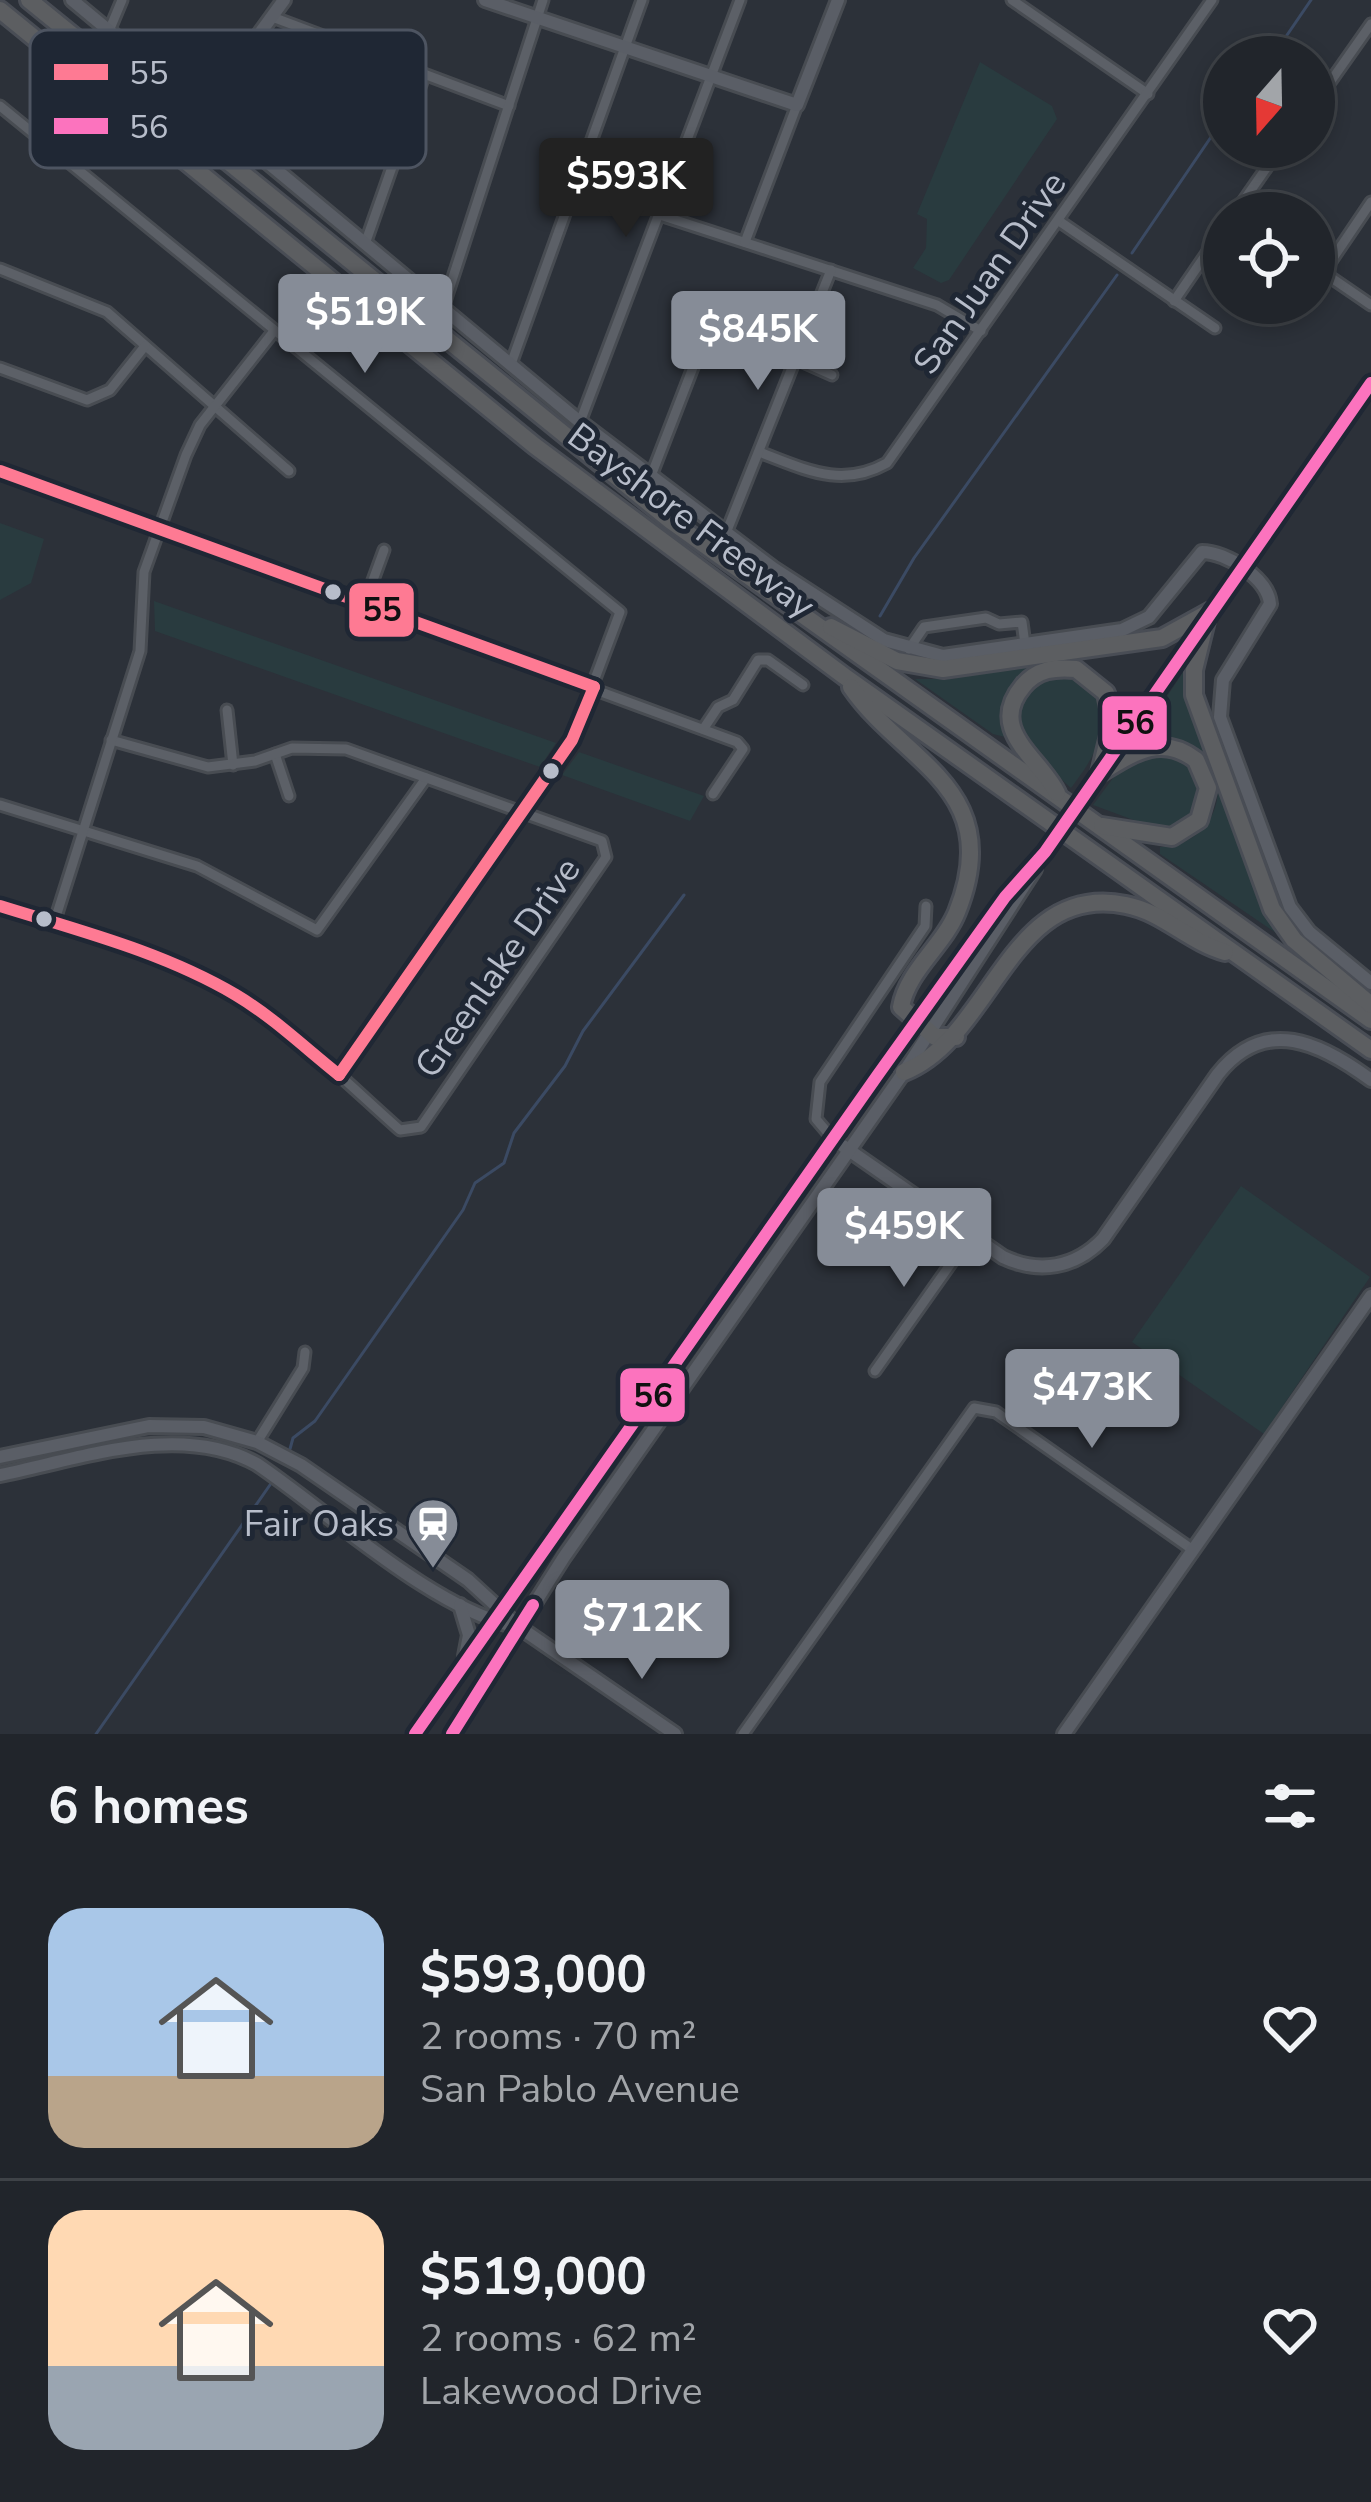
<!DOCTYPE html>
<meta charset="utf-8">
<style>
:root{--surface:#21252b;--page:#2d3137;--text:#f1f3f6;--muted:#a2a5a9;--line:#3e4247;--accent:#868c97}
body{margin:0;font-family:"Nunito Sans",sans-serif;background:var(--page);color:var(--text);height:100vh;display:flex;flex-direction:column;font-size:45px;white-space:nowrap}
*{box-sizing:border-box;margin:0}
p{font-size:39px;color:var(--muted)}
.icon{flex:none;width:66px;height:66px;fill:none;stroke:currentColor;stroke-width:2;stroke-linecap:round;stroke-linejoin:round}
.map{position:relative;height:1734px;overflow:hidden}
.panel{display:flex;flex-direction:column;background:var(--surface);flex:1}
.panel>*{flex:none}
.needle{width:78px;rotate:200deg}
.tools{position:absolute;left:1203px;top:36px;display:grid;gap:24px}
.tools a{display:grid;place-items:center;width:132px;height:132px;border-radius:50%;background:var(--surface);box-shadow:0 6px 18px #0003,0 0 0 3px var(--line);font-size:60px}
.price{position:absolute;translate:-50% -102px;padding:0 27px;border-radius:12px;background:var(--accent);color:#fff;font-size:39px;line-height:78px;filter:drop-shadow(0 3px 6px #0008)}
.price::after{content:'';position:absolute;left:50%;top:72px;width:36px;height:27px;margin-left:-18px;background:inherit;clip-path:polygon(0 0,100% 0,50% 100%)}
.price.on{background:#222;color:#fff}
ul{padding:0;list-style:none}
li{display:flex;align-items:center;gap:36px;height:300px;padding:0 48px}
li+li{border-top:3px solid var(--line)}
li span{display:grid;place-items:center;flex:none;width:336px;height:240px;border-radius:36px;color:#555}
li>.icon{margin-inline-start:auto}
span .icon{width:144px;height:144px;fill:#fffc;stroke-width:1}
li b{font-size:51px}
h2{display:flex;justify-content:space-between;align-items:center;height:144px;padding:0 48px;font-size:51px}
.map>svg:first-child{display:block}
</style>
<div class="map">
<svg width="1371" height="1734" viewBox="0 0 1371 1734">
<rect width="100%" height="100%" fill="#2c3139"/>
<!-- green -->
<g fill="#293b3f">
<polygon points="980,62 1052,106 1057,119 949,280 941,283 913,268 926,248 927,219 917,214"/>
<polygon points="0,523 44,539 31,583 0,600"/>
<polygon points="154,601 556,743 540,767 155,631"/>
<polygon points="1042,661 1026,677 1009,738 993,734 915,679 952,679"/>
<polygon points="1183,672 1190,674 1213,755 1206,758 1179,739 1142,735"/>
<path d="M1070,676L1100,698C1108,735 1093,759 1071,788C1049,769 1034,749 1018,725C1019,691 1039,677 1070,676Z"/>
<polygon points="1168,750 1196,763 1204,787 1192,820 1166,832 1093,805 1122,766"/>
<polygon points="579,752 704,796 690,821 562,775"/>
<path d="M1225,788L1285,939L1160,854V847C1193,846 1217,823 1218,790Z"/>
<polygon points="1241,1186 1370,1277 1264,1434 1132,1342"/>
</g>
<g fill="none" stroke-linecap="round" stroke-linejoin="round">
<!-- stream -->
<g stroke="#3b4a63" stroke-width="3">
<polyline points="1272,57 1311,0"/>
<polyline points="1132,253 1224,118"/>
<polyline points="880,616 914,558 1117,275"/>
<polyline points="290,1449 293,1438 315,1421 463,1210 475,1183 504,1163 514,1133 565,1066 583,1031 684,895"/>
<polyline points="96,1734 272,1482"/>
</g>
<!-- street casing -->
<g stroke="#484c52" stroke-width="15">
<g id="street">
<polyline points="1012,0 1148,94"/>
<polyline points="275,18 509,106"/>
<polyline points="109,31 122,0"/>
<polyline points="1314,105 1371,24"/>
<polyline points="0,106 620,612 572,740 339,1075"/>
<polyline points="276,170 307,129"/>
<polyline points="1235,213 1281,147"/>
<polyline points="660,215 937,305 981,331"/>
<polyline points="1059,221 1215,328"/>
<polyline points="745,242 797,105"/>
<polyline points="365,244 424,76"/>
<polyline points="1314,266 1371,305"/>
<polyline points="0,269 107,312 289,471"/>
<polyline points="1323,273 1371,202"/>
<polyline points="1174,301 1224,228"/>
<polyline points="443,308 543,0"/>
<polyline points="796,359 832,375"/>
<polyline points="511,364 642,0"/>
<polyline points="0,368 87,400 110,390 145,346"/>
<polyline points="580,422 740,0"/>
<path d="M759,452C805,469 841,489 887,463L1212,0"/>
<polyline points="0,471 737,742 743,749 713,794"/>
<polyline points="651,476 716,308"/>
<polyline points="726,533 831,270"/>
<polyline points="365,602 384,550"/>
<polyline points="909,649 924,627 986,618 999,624 1022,622 1025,644"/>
<polyline points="227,710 233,765"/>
<polyline points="704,728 718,707 733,700 758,660 768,660 803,685"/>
<polyline points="275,754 289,796"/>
<polyline points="0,805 197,866 317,930 426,778"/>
<path d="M0,906C68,927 138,945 202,976C277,1012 338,1075 400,1130L421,1127L606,857L602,841L346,749L292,748L255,761L208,767L111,740"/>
<polyline points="54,923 140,651 144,572 186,455 200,425 274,331"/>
<polyline points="833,1139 816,1119 820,1082 925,926 926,906"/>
<polyline points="875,1371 971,1235"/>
<polyline points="257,1442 303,1368 305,1352"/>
<polyline points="743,1734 974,1408 996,1412 1193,1550"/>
</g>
</g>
<!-- secondary casing -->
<g stroke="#484c52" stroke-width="18">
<g id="secondary">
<path d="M72,0L580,422L773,568L884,640L943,656L1122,630L1149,617L1202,552C1226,552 1268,578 1270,604L1223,680L1220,717L1290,907L1309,932L1371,983"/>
<polyline points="485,0 797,105 838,0"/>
<polyline points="204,110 284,0"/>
<polyline points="1107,764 1371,383"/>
<path d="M843,1146L1003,1257C1039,1274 1075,1268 1103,1239L1218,1074C1265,1015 1321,1043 1371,1080"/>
<polyline points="0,1457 149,1426 204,1427 257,1442 301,1465 468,1580 519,1627 675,1734"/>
<path d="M0,1475C80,1459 180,1421 257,1464C328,1512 437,1613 519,1627"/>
<polyline points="460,1605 469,1635 465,1656"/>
<polyline points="415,1734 877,1076 1005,897 1045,852"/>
<polyline points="452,1734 564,1557 904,1072 1035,869"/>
<polyline points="1064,1734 1371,1296"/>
</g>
</g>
<!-- highway casing -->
<g stroke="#494d55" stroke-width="22">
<g id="highway">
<polyline points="29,0 671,521 1371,1020"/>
<polyline points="0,10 535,446 844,676 1371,1050"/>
<polyline points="1207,617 1194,670 1194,695 1272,909 1294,940 1371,1005"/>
<polyline points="831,627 897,661 943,669 1162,638 1211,611"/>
<path d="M851,687C903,763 1007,788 957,912C944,945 907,971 901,1007L935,1037H956"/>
<path d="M1100,773C1133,753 1161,733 1196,760L1208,788L1199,820L1172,837L1102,826"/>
<path d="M1057,793C1040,758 986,730 1023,686C1037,669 1055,667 1076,669L1106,693L1112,723L1100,773"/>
<path d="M904,1072C993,1037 1009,881 1126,905C1163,912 1189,942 1225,952"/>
</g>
</g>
<!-- street -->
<use href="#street" stroke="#5c6067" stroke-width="9"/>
<!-- secondary -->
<use href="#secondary" stroke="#5a5e66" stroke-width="12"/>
<!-- highway -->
<use href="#highway" stroke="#5c5e61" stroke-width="16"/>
<!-- secondary-bridge casing -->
<g stroke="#484c52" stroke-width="18" stroke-linecap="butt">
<polyline id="secondary-bridge" points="1045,852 1092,784"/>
</g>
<!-- secondary-bridge -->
<use href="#secondary-bridge" stroke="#5a5e66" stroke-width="12"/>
<!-- bus-1 casing -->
<g stroke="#1f2734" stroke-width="21">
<g id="bus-1">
<polyline points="0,471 594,687"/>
<path d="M0,906C80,931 163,952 236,995C273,1017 305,1048 339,1075"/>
<polyline points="339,1075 572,740 594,687"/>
</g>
</g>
<!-- bus-2 casing -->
<g stroke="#1f2734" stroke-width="21">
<g id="bus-2">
<polyline points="415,1734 877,1076 1005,897 1045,852 1371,383"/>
<polyline points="452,1734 533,1605"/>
</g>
</g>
<!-- bus-1 -->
<use href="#bus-1" stroke="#fe7a93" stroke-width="12"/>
<!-- bus-2 -->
<use href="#bus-2" stroke="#fc73be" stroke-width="12"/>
</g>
<!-- icons -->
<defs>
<g id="station-pin" transform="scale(2.7)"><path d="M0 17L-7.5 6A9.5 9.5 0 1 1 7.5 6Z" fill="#868c97" stroke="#1f2734"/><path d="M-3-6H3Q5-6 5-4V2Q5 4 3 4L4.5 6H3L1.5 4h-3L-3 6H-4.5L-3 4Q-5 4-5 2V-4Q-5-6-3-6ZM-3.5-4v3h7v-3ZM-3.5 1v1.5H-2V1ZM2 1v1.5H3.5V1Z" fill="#fff"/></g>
</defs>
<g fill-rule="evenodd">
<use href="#station-pin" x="433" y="1524"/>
</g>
<!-- markers -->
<g fill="#b7bdca" stroke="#1f2734" stroke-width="4.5">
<circle cx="333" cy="592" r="10"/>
<circle cx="551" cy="771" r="10"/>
<circle cx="44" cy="919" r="10"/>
</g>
<g text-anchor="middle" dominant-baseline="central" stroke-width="10" stroke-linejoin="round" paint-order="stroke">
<!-- street labels -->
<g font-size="36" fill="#b7bdca" stroke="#1f2734">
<text transform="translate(990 273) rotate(-55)">San Juan Drive</text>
<text transform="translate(691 521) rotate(37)">Bayshore Freeway</text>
<text transform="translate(498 968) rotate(-55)">Greenlake Drive</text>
</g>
<!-- poi labels -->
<g font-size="36" fill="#b7bdca" stroke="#1f2734" text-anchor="end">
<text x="394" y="1524">Fair Oaks</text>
</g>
</g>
<!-- legend -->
<rect x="30" y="30" width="396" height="138" rx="18" fill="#1f2734" stroke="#4d5461" stroke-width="3"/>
<rect x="54" y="64" width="54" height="16" fill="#fe7a93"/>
<rect x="54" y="118" width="54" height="16" fill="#fc73be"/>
<g font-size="33" fill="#b7bdca">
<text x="129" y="84">55</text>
<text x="129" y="138">56</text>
</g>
<g stroke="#1f2734" stroke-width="4.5">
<rect x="347" y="581" width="69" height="58" rx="12" fill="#fe7a93"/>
<rect x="1100" y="694" width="69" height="58" rx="12" fill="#fc73be"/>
<rect x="618" y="1366" width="69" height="58" rx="12" fill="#fc73be"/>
</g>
<g font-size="33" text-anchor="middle" font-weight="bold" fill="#111">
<text x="382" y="621">55</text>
<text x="1135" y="734">56</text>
<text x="653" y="1407">56</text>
</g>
</svg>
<div class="tools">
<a><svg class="needle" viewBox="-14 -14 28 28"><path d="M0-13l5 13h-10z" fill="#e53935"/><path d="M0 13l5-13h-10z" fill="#a2a5a9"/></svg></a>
<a><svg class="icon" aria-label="locate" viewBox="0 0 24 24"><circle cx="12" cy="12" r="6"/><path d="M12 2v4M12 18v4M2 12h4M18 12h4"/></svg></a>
</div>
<b class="price on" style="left:626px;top:240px">$593K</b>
<b class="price" style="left:365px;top:376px">$519K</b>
<b class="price" style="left:758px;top:393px">$845K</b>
<b class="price" style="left:904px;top:1290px">$459K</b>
<b class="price" style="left:1092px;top:1451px">$473K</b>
<b class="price" style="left:642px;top:1682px">$712K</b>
</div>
<section class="panel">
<h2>6 homes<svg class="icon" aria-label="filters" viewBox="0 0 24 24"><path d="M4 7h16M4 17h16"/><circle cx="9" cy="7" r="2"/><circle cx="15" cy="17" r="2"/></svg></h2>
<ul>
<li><span style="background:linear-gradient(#a9c7e8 70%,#b9a48a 0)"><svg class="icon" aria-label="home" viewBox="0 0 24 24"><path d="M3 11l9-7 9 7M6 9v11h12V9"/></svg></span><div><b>$593,000</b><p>2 rooms · 70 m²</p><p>San Pablo Avenue</p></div><svg class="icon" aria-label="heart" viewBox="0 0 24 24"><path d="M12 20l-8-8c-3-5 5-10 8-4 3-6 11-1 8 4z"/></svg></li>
<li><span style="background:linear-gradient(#ffd9b3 65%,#9aa5b1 0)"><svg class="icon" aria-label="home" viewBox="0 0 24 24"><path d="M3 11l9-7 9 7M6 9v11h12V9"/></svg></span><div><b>$519,000</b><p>2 rooms · 62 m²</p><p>Lakewood Drive</p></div><svg class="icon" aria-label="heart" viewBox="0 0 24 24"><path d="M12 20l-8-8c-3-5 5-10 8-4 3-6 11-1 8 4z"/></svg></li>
</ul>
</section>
